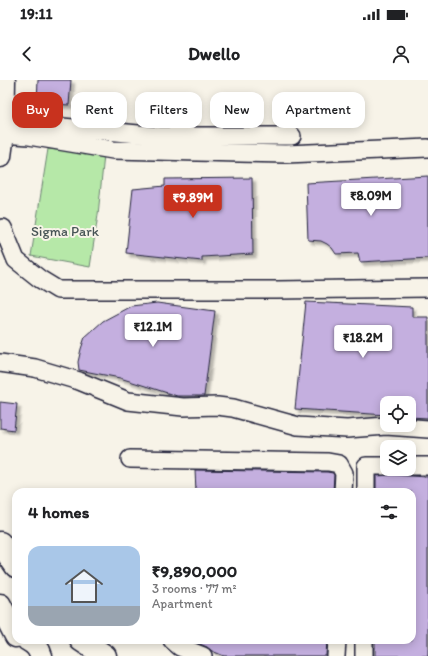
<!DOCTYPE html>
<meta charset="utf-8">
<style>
:root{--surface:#fff;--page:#f6f6f6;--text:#202124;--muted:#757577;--accent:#c8321e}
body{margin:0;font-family:Itim,sans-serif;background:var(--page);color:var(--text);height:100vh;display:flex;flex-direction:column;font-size:15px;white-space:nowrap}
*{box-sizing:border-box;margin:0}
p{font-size:13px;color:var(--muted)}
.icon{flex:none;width:22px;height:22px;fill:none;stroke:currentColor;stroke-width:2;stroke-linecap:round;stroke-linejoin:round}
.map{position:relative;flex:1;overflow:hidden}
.panel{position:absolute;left:12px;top:408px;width:404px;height:156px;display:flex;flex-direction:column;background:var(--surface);border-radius:12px;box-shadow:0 2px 10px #0003}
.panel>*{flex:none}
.hud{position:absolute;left:12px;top:12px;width:404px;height:36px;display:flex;gap:8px}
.controls{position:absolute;left:380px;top:316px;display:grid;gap:8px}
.controls a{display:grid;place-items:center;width:36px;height:36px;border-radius:8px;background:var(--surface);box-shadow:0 2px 10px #0003;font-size:20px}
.price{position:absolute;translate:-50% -34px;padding:0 9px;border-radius:4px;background:#fff;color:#222;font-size:13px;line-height:26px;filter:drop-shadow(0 1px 2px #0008)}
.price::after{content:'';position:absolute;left:50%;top:24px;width:12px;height:9px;margin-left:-6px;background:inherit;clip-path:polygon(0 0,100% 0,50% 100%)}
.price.on{background:var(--accent);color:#fff}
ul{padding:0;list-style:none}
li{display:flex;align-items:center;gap:12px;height:100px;padding:0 16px}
li span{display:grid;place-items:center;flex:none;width:112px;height:80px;border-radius:12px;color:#555}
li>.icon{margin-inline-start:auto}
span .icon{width:48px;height:48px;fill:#fffc;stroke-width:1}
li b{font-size:17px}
h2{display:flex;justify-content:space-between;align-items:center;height:48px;padding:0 16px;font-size:17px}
.tag{padding:0 14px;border-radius:12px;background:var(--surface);box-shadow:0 2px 10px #0003;font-size:14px;line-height:36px}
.tag.on{background:var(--accent);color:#fff}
.status{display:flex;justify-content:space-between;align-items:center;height:28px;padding:0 20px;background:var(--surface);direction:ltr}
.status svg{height:11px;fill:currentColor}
header{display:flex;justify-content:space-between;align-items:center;height:52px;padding:0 16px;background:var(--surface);font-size:18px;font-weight:800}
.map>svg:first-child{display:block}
</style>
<div class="status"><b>19:11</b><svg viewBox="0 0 49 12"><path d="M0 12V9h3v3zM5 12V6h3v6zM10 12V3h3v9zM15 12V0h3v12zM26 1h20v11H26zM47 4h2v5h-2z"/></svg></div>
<header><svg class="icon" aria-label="back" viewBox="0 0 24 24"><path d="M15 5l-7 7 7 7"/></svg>Dwello<svg class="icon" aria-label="person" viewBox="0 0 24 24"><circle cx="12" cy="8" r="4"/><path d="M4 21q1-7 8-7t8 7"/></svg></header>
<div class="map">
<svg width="428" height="576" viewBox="0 0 428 576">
<defs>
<filter id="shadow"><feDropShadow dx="3.5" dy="3.5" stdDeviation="1" flood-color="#0004"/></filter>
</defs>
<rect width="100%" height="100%" fill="#f7f3e8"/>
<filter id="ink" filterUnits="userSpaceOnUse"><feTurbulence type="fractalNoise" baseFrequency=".025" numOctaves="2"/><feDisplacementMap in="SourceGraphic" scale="8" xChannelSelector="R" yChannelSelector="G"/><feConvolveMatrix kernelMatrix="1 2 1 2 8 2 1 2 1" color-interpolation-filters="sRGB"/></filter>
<g filter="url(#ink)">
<!-- green -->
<polygon fill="#b6e8a8" stroke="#6c8572" points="48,69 104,75 98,135 90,187 31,176"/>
<!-- building -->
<g fill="#c4afdf" stroke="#22223b" filter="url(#shadow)">
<polygon points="38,0 71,0 69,25 37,23"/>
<polygon points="428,96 428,178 360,182 358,173 336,174 332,168 327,164 321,161 308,160 306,103"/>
<polygon points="252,98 253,174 202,177 202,181 126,173 133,109 165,106 165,99"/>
<polygon points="306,222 412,227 412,237 428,237 428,338 409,337 409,323 387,323 387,335 295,329"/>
<polygon points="157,223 215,231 204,316 177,316 120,298 79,290 78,282 81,269 85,257 103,241 131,226"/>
<polygon points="0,322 17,324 14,350 0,348"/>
<polygon points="195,390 327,392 333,393 334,395 333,412 196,412"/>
<polygon points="392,395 428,397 428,576 375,576 375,560 412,560 412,412 376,412 376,396"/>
<polygon points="190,560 327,560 326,576 224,576 212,571 207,567"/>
</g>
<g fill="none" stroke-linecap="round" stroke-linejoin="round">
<!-- minor casing -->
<g stroke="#22223b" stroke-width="20">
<g id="minor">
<polyline points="19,43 160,56 292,56"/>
<polyline points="3,54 29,56 113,70 286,74 428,68"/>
<polyline points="3,148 16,180 40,199 58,210 277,210 428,208"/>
<polyline points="0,283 35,288 79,301 128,321 183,327 217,326 233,328 298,346 347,349 386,346 428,349"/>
<polyline points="130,379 328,382 339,384 344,393 343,412"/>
<polyline points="409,386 428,386"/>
<polyline points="366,412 366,386 387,386"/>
<polyline points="172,560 180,567 203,576"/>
<polyline points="336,576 337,560"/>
<polyline points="364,576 364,560"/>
</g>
</g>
<!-- major casing -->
<g stroke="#22223b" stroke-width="25">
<g id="major">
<polyline points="0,76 3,54 4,0"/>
<polyline points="0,463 16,486"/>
<polyline points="0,525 16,556"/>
<path d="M28,560C35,564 39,568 41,576"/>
<polyline points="81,560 105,576"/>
</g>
</g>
<!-- minor -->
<use href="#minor" stroke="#f7f3e8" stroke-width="17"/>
<!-- major -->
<use href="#major" stroke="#f7f3e8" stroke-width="22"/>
</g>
</g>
<g text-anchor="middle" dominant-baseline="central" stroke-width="4" stroke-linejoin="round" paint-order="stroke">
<!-- park labels -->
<g font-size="14" fill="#475456" stroke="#f7f3e8">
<text x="65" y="151">Sigma Park</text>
</g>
</g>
</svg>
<div class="controls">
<a><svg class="icon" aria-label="locate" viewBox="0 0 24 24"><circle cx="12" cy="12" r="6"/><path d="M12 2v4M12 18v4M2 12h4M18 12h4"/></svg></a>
<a><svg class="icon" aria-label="layers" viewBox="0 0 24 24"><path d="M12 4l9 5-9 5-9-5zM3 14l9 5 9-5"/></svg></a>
</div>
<b class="price" style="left:371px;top:137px">₹8.09M</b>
<b class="price on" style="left:193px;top:139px">₹9.89M</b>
<b class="price" style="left:153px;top:268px">₹12.1M</b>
<b class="price" style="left:363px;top:279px">₹18.2M</b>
<div class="hud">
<a class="tag on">Buy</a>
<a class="tag">Rent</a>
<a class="tag">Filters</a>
<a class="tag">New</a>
<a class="tag">Apartment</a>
</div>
<section class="panel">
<h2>4 homes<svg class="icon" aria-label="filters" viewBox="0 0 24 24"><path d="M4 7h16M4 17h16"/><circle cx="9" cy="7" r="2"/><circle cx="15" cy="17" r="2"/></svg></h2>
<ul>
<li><span style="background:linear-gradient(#a9c7e8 75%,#9aa5b1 0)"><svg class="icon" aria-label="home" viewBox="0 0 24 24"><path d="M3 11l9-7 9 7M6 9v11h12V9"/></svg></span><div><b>₹9,890,000</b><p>3 rooms · 77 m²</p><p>Apartment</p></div></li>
</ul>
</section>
</div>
